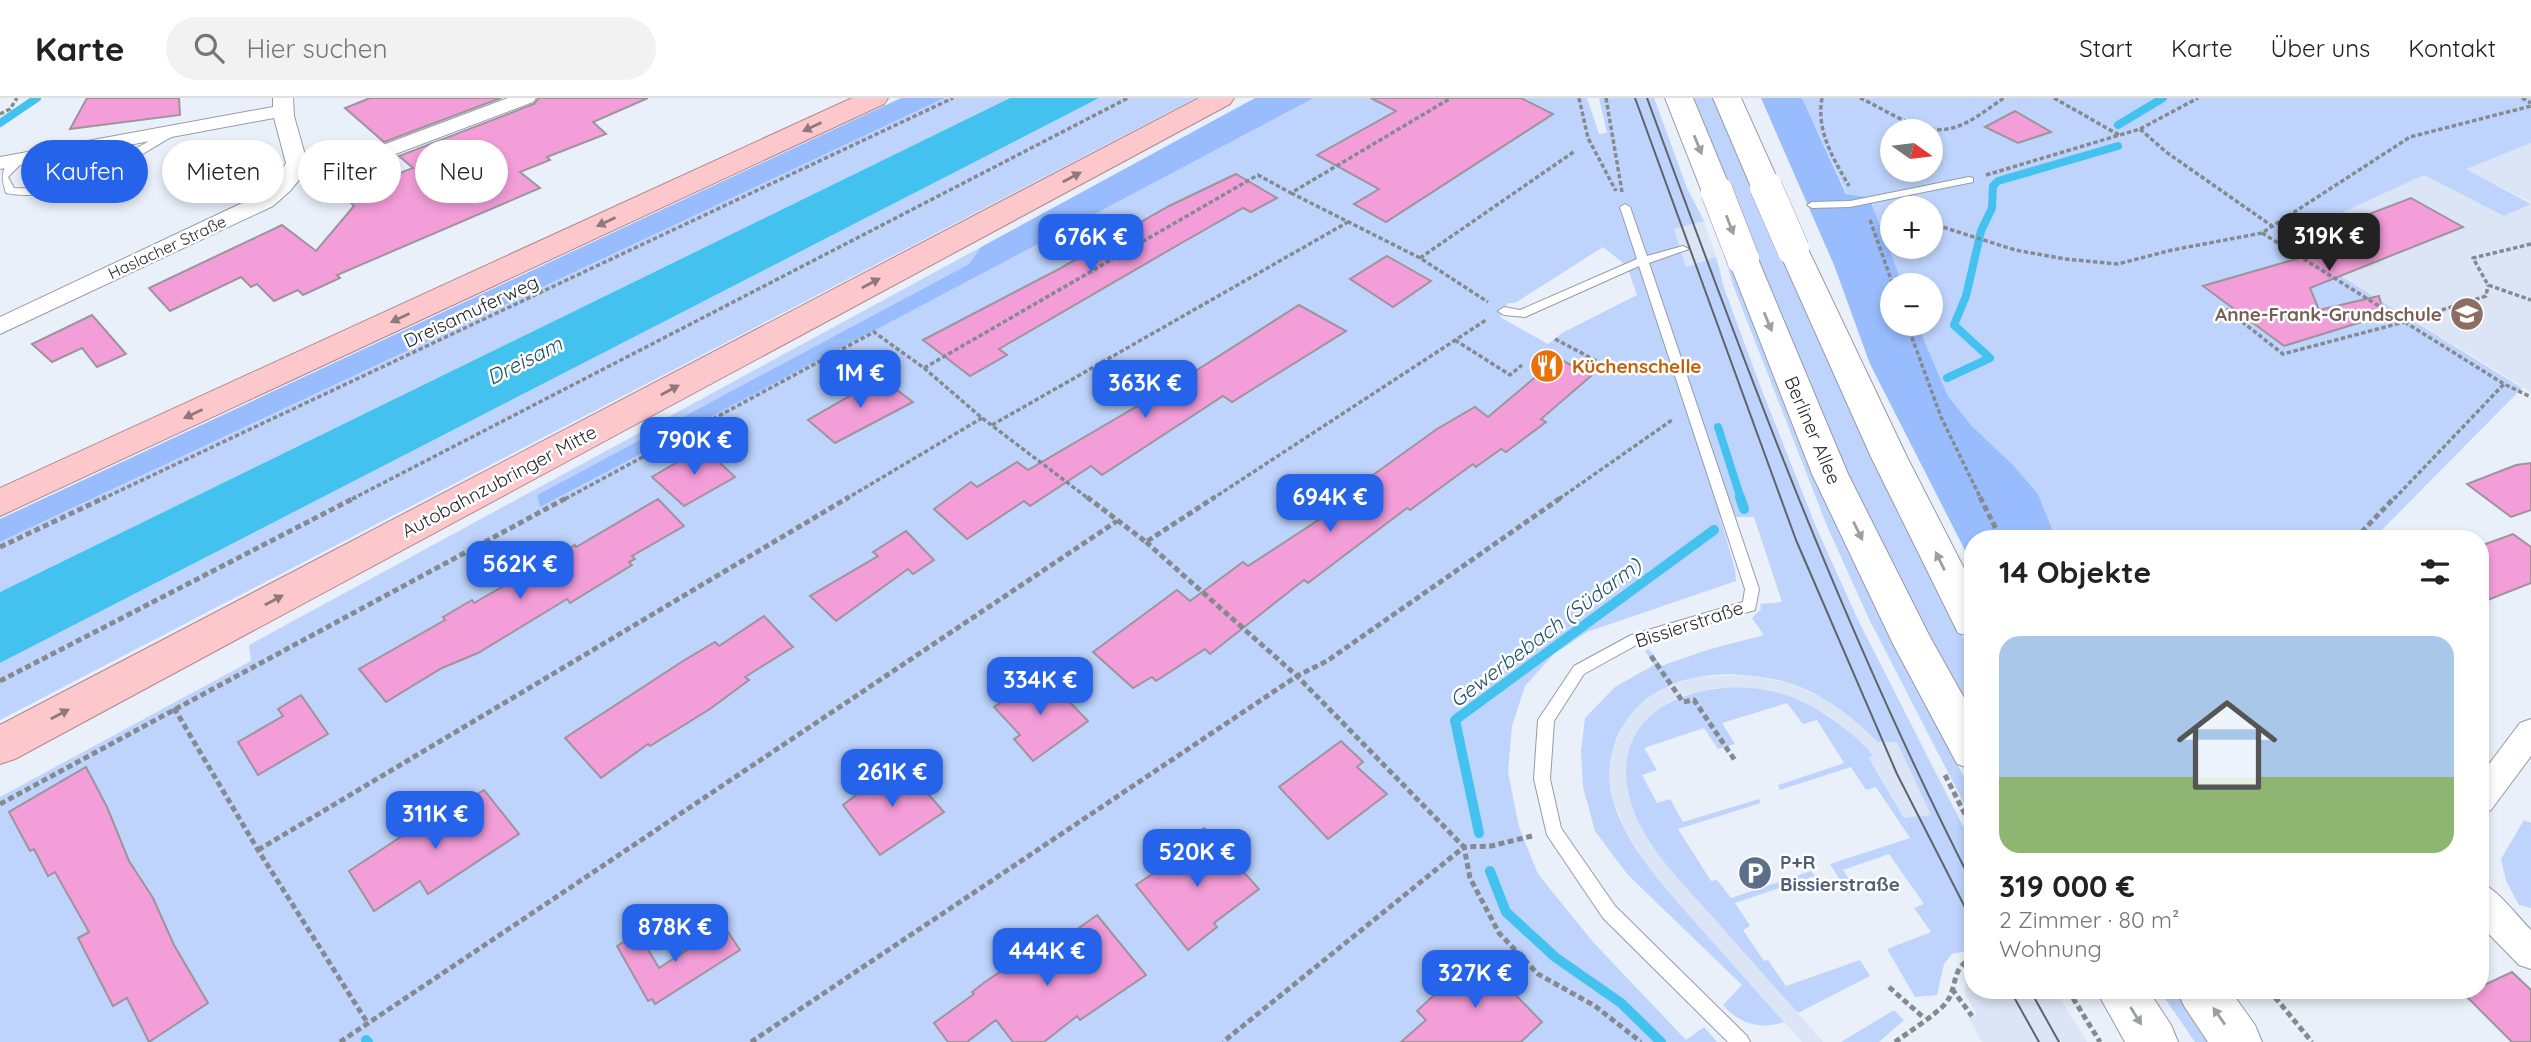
<!DOCTYPE html>
<html lang="de">
<meta charset="utf-8">
<style>
:root{--surface:#fff;--page:#f2f2f2;--text:#222;--muted:#767676;--line:#e0e0e0;--accent:#2563eb}
body{margin:0;font-family:Quicksand,sans-serif;background:var(--page);color:var(--text);height:100vh;display:flex;flex-direction:column;font-size:26px;white-space:nowrap}
*{box-sizing:border-box;margin:0}
p{font-size:23px;color:var(--muted)}
.icon{flex:none;width:38px;height:38px;fill:none;stroke:currentColor;stroke-width:2;stroke-linecap:round;stroke-linejoin:round}
.map{position:relative;flex:1;overflow:hidden}
.drawer{position:absolute;left:1964px;top:432px;width:525px;height:469px;display:flex;flex-direction:column;background:var(--surface);border-radius:28px;box-shadow:0 4px 10px #0003}
.drawer>*{flex:none}
.top-card{position:absolute;left:21px;top:42px;width:665px;height:63px;display:flex;gap:14px}
.needle{width:46px;rotate:104deg}
.controls{position:absolute;left:1880px;top:21px;display:grid;gap:14px}
.controls a{display:grid;place-items:center;width:63px;height:63px;border-radius:50%;background:var(--surface);box-shadow:0 4px 10px #0003;font-size:35px}
.price{position:absolute;translate:-50% -60px;padding:0 16px;border-radius:14px;background:var(--accent);color:#fff;font-size:23px;line-height:46px;filter:drop-shadow(0 2px 4px #0008)}
.price::after{content:'';position:absolute;left:50%;top:42px;width:21px;height:16px;margin-left:-10px;background:inherit;clip-path:polygon(0 0,100% 0,50% 100%)}
.price.active{background:#222;color:#fff}
ul{padding:0;list-style:none}
li{display:grid;align-content:center;gap:14px;height:371px;padding:0 35px}
li span{display:grid;place-items:center;height:217px;border-radius:21px;color:#555}
li>.icon{margin-inline-start:auto}
span .icon{width:126px;height:126px;fill:#fffc;stroke-width:1}
li b{font-size:30px}
h2{display:flex;justify-content:space-between;align-items:center;height:84px;padding:0 35px;font-size:30px}
.pill{padding:0 24px;border-radius:32px;background:var(--surface);box-shadow:0 4px 10px #0003;font-size:24px;line-height:63px}
.pill.active{background:var(--accent);color:#fff}
header{display:flex;align-items:center;gap:42px;box-sizing:border-box;height:98px;padding:0 35px;background:var(--surface);border-bottom:2px solid var(--line)}
header strong{font-size:33px}
nav{display:flex;gap:38px;margin-inline-start:auto;font-size:24px}
.search{width:490px;height:63px;background:var(--page);display:flex;align-items:center;gap:18px;box-sizing:border-box;padding:0 24px;border-radius:38px;color:var(--muted);font-size:26px}
.map>svg:first-child{display:block}
</style>
<header>
<strong>Karte</strong>
<div class="search"><svg class="icon" aria-label="search" viewBox="0 0 24 24"><circle cx="10" cy="10" r="6"/><path d="M15 15l6 6"/></svg>Hier suchen</div>
<nav><a>Start</a><a>Karte</a><a>Über uns</a><a>Kontakt</a></nav>
</header>
<div class="map">
<svg width="2531" height="944" viewBox="0 0 2531 944">
<rect width="100%" height="100%" fill="#eaf0fa"/>
<!-- built -->
<g fill="#dbe5f6">
<polygon points="1654,0 1687,90 1704,123 1720,170 1723,187 1759,285 1816,429 1858,522 1972,746 1972,850 1894,702 1869,659 1872,658 1844,629 1828,617 1799,602 1768,592 1714,590 1684,597 1666,606 1640,630 1631,646 1627,678 1629,696 1653,748 1823,944 1802,944 1668,794 1646,766 1626,733 1613,703 1609,681 1611,655 1627,619 1642,602 1662,590 1697,579 1749,577 1788,585 1824,600 1858,625 1691,183 1674,131"/>
<polygon points="2531,45 2531,104 2465,71"/>
<polygon points="2424,77 2504,118 2531,106 2531,294 2283,142"/>
<polygon points="1972,874 1972,892 2056,893 2087,944 1982,944 1968,919 1977,917 1965,896 1967,875"/>
</g>
<!-- green -->
<g fill="#bed4fc" fill-rule="evenodd">
<polygon points="945,0 1010,0 0,494 0,444"/>
<polygon points="1099,0 1196,0 0,622 0,565"/>
<path d="M1314,0H1587L1599,36L1607,35L1599,0H1654L1687,90L1704,123L1674,131L1686,169L1716,159L1723,187L1759,285L1816,429L1858,522L1972,746V852L1952,856L1944,866L1937,897L1915,899L1887,851L1931,834L1914,810L1924,806L1889,756L1843,772L1856,792L1848,795L1830,766L1910,740L1876,689L1866,692L1851,669L1780,692L1778,687L1844,665L1817,622L1803,626L1787,605L1722,625L1735,646L1718,651L1704,630L1644,650L1657,672L1642,677L1657,705L1670,701L1683,724L1759,701L1761,705L1678,731L1711,783L1717,782L1731,800L1811,773L1815,778L1735,805L1750,828L1743,832L1764,863L1768,862L1786,888L1860,862L1870,878L1798,915C1769,883 1741,851 1713,819C1681,783 1640,745 1629,697C1607,603 1716,574 1786,597C1820,609 1849,631 1873,657L1869,660L1904,720L1931,717L1897,644H1878C1851,618 1823,595 1786,584C1728,568 1652,573 1621,631C1609,653 1606,679 1613,703C1629,754 1669,794 1703,833C1730,863 1757,894 1784,924C1761,932 1739,926 1723,907L1742,887L1628,777L1595,733L1583,689L1581,654L1585,620L1615,589L1654,567L1645,553L1649,551L1661,568L1707,552L1764,537L1752,520L1761,511L1760,506L1782,504L1754,419H1720L1735,471L1736,483L1587,534L1554,556L1525,588L1512,628L1508,674L1519,729L1538,776L1593,844L1686,942L1704,929L1717,944H0V699L251,563L249,547L981,149L969,166L537,397L540,408ZM1603,149L1627,168L1637,197L1562,235L1548,246L1500,219L1508,205H1515Z"/>
<path d="M1691,0H1715L1918,451L1972,557V616C1854,423 1777,209 1691,0Z"/>
<path d="M1802,0H2531V45L2466,71L2531,106L2504,118L2424,77L2283,142L2522,290L2373,441H2056L2038,396L2013,367L1971,327L1948,298L1917,226H1930V187H1903L1869,99L1847,96ZM1892,33H1930V72H1892ZM1892,110H1930V149H1892Z"/>
<polygon points="1729,155 1807,358 1846,449 1972,695 1972,721 1869,521 1827,428 1733,187 1724,156"/>
<polygon points="2524,722 2531,725 2531,810 2519,807 2506,783 2501,761"/>
<polygon points="2160,893 2179,893 2213,944 2195,944"/>
<polygon points="1894,912 1904,922 1879,944 1841,944"/>
</g>
<!-- forest -->
<g fill="#98bcfd">
<polygon points="901,0 945,0 0,444 0,421"/>
<polygon points="1255,0 1314,0 540,409 537,397 969,166 981,149"/>
<polygon points="1761,0 1802,0 1846,96 1869,99 1903,187 1892,187 1892,226 1917,226 1948,298 1971,327 2013,367 2038,396 2056,441 1972,441 1972,466 1870,266 1834,167"/>
</g>
<!-- water -->
<polygon fill="#43c2f0" points="1010,0 1099,0 0,565 0,494"/>
<g fill="none" stroke-linecap="round" stroke-linejoin="round">
<!-- stream-far1 -->
<g stroke="#43c2f0" stroke-width="8">
<polyline points="0,25 37,0"/>
<polyline points="2118,27 2163,0"/>
<polyline points="1947,280 1990,260 1954,227 1966,198 1981,133 1992,110 1993,88 1998,83 2118,48"/>
<polyline points="1718,329 1741,401"/>
</g>
<!-- stream -->
<g stroke="#43c2f0" stroke-width="10">
<polyline points="1740,399 1744,411"/>
<polyline points="1479,735 1455,622 1714,432"/>
<polyline points="1490,773 1506,814 1555,859 1621,905 1661,944"/>
<polyline points="366,942 368,944"/>
</g>
</g>
<!-- building -->
<g fill="#f39dd9" stroke="#9e949b" stroke-width="2">
<polygon points="87,0 179,0 180,17 70,31"/>
<polygon points="370,0 501,0 384,44 345,10"/>
<polygon points="539,0 648,0 593,24 606,36 547,59 550,62 520,74 540,90 337,177 340,180 303,197 298,192 274,203 257,186 251,189 241,179 170,213 149,190 282,127 316,153 354,108 344,97 413,70 399,58 534,6"/>
<polygon points="1371,0 1521,0 1553,16 1386,124 1354,106 1379,91 1317,57 1396,13"/>
<polygon points="2015,13 2051,34 2018,45 1985,29"/>
<polygon points="1236,76 1277,100 1251,114 1243,110 1171,151 999,251 1007,257 970,278 923,242 1059,171 1169,108"/>
<polygon points="2411,100 2463,129 2310,190 2319,212 2379,198 2384,217 2284,248 2203,188 2317,155 2298,143"/>
<polygon points="1387,158 1431,183 1393,209 1350,181"/>
<polygon points="1299,207 1346,233 1232,304 1223,298 1102,377 1091,368 1030,408 1024,403 967,441 934,411 971,384 977,389 1017,364 1028,372 1175,286"/>
<polygon points="92,217 126,256 97,269 82,250 52,264 32,246"/>
<polygon points="1558,260 1591,278 1541,321 1546,324 1506,354 1501,351 1476,369 1473,366 1410,412 1407,410 1308,485 1304,482 1210,556 1205,551 1156,583 1152,579 1133,590 1093,554 1177,492 1190,503 1243,464 1248,468 1372,387 1366,382 1437,331 1475,309 1488,319"/>
<polygon points="881,280 913,304 835,345 808,322"/>
<polygon points="703,349 735,379 684,408 652,379"/>
<polygon points="2531,365 2531,412 2511,419 2467,386 2516,367"/>
<polygon points="658,401 684,428 632,458 635,461 629,464 632,467 570,505 567,501 478,555 442,570 386,604 359,571 445,522 443,519 472,502 474,505 575,447 576,449"/>
<polygon points="906,433 934,462 913,476 908,471 836,523 810,498 878,458 873,454"/>
<polygon points="2513,436 2531,449 2531,485 2480,505 2480,448"/>
<polygon points="764,518 793,549 745,579 749,582 710,611 650,648 648,646 601,680 565,640 683,563 715,544 719,548"/>
<polygon points="1044,577 1088,623 1033,663 1014,641 1020,637 994,609"/>
<polygon points="301,597 328,636 258,677 238,644 283,618 278,611"/>
<polygon points="1341,643 1363,664 1357,669 1387,696 1328,741 1279,689"/>
<polygon points="900,664 944,714 880,757 843,707"/>
<polygon points="86,669 107,709 129,763 153,800 174,847 208,905 149,944 127,900 113,908 78,840 89,834 55,774 48,778 34,751 30,753 9,714"/>
<polygon points="484,692 519,736 428,796 420,783 374,813 349,773 422,725 424,728"/>
<polygon points="1204,730 1259,791 1214,825 1217,829 1188,852 1136,787 1188,752 1182,746"/>
<polygon points="1097,817 1146,877 1080,922 1077,918 1044,944 1013,944 996,922 967,944 948,944 934,925 974,896 972,894 985,884 1048,841 1054,848"/>
<polygon points="724,828 740,852 655,906 652,901 648,903 617,848 638,835 659,870"/>
<polygon points="1479,855 1504,881 1502,883 1542,924 1521,944 1401,944 1426,922 1417,913"/>
<polygon points="2512,874 2531,892 2531,944 2512,944 2465,897 2480,892 2480,889"/>
</g>
<g fill="none" stroke-linecap="round" stroke-linejoin="round">
<!-- service casing -->
<g stroke="#969ba5" stroke-width="2">
<g id="service">
<path d="M176,29L181,32L180,34C129,63 68,107 6,95C0,76 1,66 21,58L26,61L8,79L14,90C59,93 99,72 137,50C150,43 162,34 176,29Z"/>
<polygon points="1969,79 1973,80 1973,84 1850,109 1812,110 1807,107 1812,104 1850,103"/>
<polygon points="1625,106 1630,109 1647,158 1683,148 1689,151 1649,165 1759,491 1755,512 1640,545 1584,576 1554,623 1550,681 1561,730 1615,808 1747,938 1750,944 1728,944 1603,820 1547,737 1534,681 1538,622 1574,568 1631,537 1743,504 1745,491 1639,168 1525,219 1504,217 1498,213 1504,209 1520,212 1637,161 1620,109"/>
</g>
</g>
<!-- minor casing -->
<g stroke="#969ba5" stroke-width="2">
<g id="minor">
<polygon points="273,0 293,0 294,18 307,64 351,59 508,0 536,0 533,4 361,69 303,77 290,93 273,108 0,236 0,219 257,98 275,84 286,65 274,20 0,71 0,59 273,9"/>
<polygon points="2531,621 2531,658 2491,712 2480,716 2480,678 2520,625"/>
<path d="M2480,785C2498,791 2516,817 2531,832V871L2519,867L2480,827Z"/>
</g>
</g>
<!-- secondary casing -->
<g stroke="#969ba5" stroke-width="2">
<g id="secondary">
<polygon points="1665,0 1693,0 1732,94 1727,100 1717,103 1707,100 1702,94"/>
<polygon points="1713,0 1741,0 1781,89 1776,95 1766,98 1756,95 1751,89"/>
<polygon points="1793,142 1804,144 1808,151 1907,359 1972,486 1972,539 1958,535 1871,359 1778,151 1782,144"/>
<polygon points="1743,152 1754,154 1758,161 1848,376 1930,539 1972,614 1972,671 1957,666 1893,546 1812,376 1728,161 1732,154"/>
<polygon points="2096,892 2148,892 2171,927 2178,944 2125,944"/>
<polygon points="2177,892 2230,892 2255,927 2262,944 2208,944 2184,908"/>
</g>
</g>
<!-- trunk casing -->
<g stroke="#b1878c" stroke-width="2">
<g id="trunk">
<polygon points="852,0 888,0 884,6 0,418 0,390"/>
<polygon points="1199,0 1234,0 1230,6 15,661 0,666 0,627"/>
</g>
</g>
<!-- path-far1 -->
<g stroke="#858a90" stroke-width="3.5" stroke-dasharray="4.5 2.5" stroke-linecap="butt">
<polyline points="1579,0 1588,40 1616,93"/>
<polyline points="1606,0 1622,94"/>
<path d="M1822,0C1816,33 1833,60 1849,88"/>
<path d="M1860,0C1885,11 1918,36 1947,31C1968,28 1987,11 2004,0"/>
<polyline points="2054,0 2119,37"/>
<polyline points="2522,0 2531,5"/>
<polyline points="0,16 10,11 17,0"/>
<polyline points="2140,31 2166,54 2272,128"/>
<polyline points="1986,77 2140,31 2198,0"/>
<polyline points="1291,95 1420,160 1488,204"/>
<polyline points="1870,122 1893,187"/>
<polyline points="1930,125 2015,152 2065,161 2118,166 2172,152 2262,135 2410,39 2531,8"/>
<polyline points="2262,135 2504,286 2531,299"/>
<polyline points="2531,146 2473,160 2488,187 2531,202"/>
<polyline points="1420,160 1575,53"/>
<polyline points="2236,212 2227,212 2283,256 2404,224 2486,198 2488,187"/>
<polyline points="1907,226 1941,319 1981,401"/>
<polyline points="1555,241 1610,270"/>
<polyline points="1455,242 1510,277 1522,267"/>
<polyline points="924,270 982,320 1089,401"/>
<polyline points="992,327 1348,124"/>
<polyline points="102,401 953,0"/>
<polyline points="352,401 1128,0"/>
<polyline points="565,401 874,234 924,270 1258,77 1291,95 1451,0"/>
<polyline points="846,401 982,320"/>
<polyline points="1212,401 1486,222"/>
<polyline points="1559,401 1672,322"/>
<polyline points="2394,401 2504,286"/>
</g>
<!-- path -->
<g stroke="#858a90" stroke-width="5" stroke-dasharray="6 3.5" stroke-linecap="butt">
<polyline points="1087,399 1146,444 1215,399"/>
<polyline points="1980,399 2001,441"/>
<polyline points="2355,441 2395,399"/>
<polyline points="1146,444 1297,578 1464,749 1223,944"/>
<polyline points="0,449 106,399"/>
<polyline points="1651,558 1683,604 1694,602 1736,664"/>
<polyline points="0,583 356,399"/>
<polyline points="174,610 258,752 367,924"/>
<polyline points="1945,677 1972,730"/>
<polyline points="0,706 568,399"/>
<polyline points="1532,738 1491,748 1464,749 1470,780 1499,835 1538,876 1595,908 1641,944"/>
<polyline points="258,752 849,399"/>
<polyline points="1889,889 1924,920"/>
<polyline points="1952,891 1972,918"/>
<polyline points="2068,892 2100,944"/>
<polyline points="2269,892 2312,944"/>
<polyline points="340,944 1117,423"/>
<polyline points="751,944 1297,578 1327,563 1562,399"/>
<path d="M1895,944C1906,936 1943,912 1948,902C1957,888 1952,868 1972,861"/>
</g>
<!-- service -->
<use href="#service" fill="#fff" fill-rule="evenodd"/>
<!-- minor -->
<use href="#minor" fill="#fff" fill-rule="evenodd"/>
<!-- secondary -->
<use href="#secondary" fill="#fff" fill-rule="evenodd"/>
<!-- trunk -->
<use href="#trunk" fill="#fcc8cc" fill-rule="evenodd"/>
<!-- tram -->
<g stroke="#606469" stroke-width="2">
<polyline points="1635,0 1796,442 1897,676 1972,823"/>
<path d="M1647,0C1745,268 1842,530 1972,785"/>
<polyline points="2010,892 2039,944"/>
<polyline points="2030,892 2059,944"/>
</g>
<!-- secondary-bridge casing -->
<g stroke="#969ba5" stroke-width="33" stroke-linecap="butt">
<g id="secondary-bridge">
<polyline points="1766,89 1793,151"/>
<polyline points="1717,94 1743,161"/>
</g>
</g>
<!-- secondary-bridge -->
<use href="#secondary-bridge" stroke="#fff" stroke-width="32"/>
</g>
<!-- one-way arrows -->
<defs><path id="oneway-solid" d="M-6-.8H1V-3.2L6.5 0L1 3.2V.8H-6Z" transform="scale(1.75)"/></defs>
<g fill="#91787c">
<use href="#oneway-solid" transform="translate(812 29) rotate(155)"/>
<use href="#oneway-solid" transform="translate(1072 79) rotate(-28)"/>
<use href="#oneway-solid" transform="translate(606 124) rotate(155)"/>
<use href="#oneway-solid" transform="translate(871 185) rotate(-28)"/>
<use href="#oneway-solid" transform="translate(400 220) rotate(155)"/>
<use href="#oneway-solid" transform="translate(670 292) rotate(-28)"/>
<use href="#oneway-solid" transform="translate(193 316) rotate(155)"/>
<use href="#oneway-solid" transform="translate(274 502) rotate(-28)"/>
<use href="#oneway-solid" transform="translate(60 616) rotate(-28)"/>
</g>
<g fill="#9d9fa0">
<use href="#oneway-solid" transform="translate(1698 47) rotate(68)"/>
<use href="#oneway-solid" transform="translate(1730 127) rotate(69)"/>
<use href="#oneway-solid" transform="translate(1768 224) rotate(68)"/>
<use href="#oneway-solid" transform="translate(1858 433) rotate(64)"/>
<use href="#oneway-solid" transform="translate(1940 463) rotate(-116)"/>
<use href="#oneway-solid" transform="translate(2136 918) rotate(58)"/>
<use href="#oneway-solid" transform="translate(2219 918) rotate(-125)"/>
</g>
<!-- icons -->
<defs>
<g id="school-disc" transform="scale(1.75)"><circle r="9.5" fill="#8d6e63" stroke="#fff"/><path d="M0-5L7-2L0 1L-7-2ZM-4 1L0 2.5L4 1V4Q0 6-4 4Z" fill="#fff"/></g>
<g id="restaurant-disc" transform="scale(1.75)"><circle r="9.5" fill="#e8710a" stroke="#fff"/><path d="M-5-6h1v4h1v-4h1v4h1v-4h1v5L-1.5 .5V6h-2V.5L-5-1ZM5-6V6H3V1.5H1.5Q1.5-4 5-6Z" fill="#fff"/></g>
<g id="parking-disc" transform="scale(1.75)"><circle r="9.5" fill="#5c6f8a" stroke="#fff"/><path d="M-3.5-5.5H1a3.5 3.5 0 0 1 0 7H-1V5.5H-3.5ZM-1-3.4V-.6H.8a1.4 1.4 0 0 0 0-2.8Z" fill="#fff"/></g>
</defs>
<g fill-rule="evenodd">
<use href="#school-disc" x="2467" y="216"/>
<use href="#restaurant-disc" x="1547" y="268"/>
<use href="#parking-disc" x="1755" y="775"/>
</g>
<g text-anchor="middle" dominant-baseline="central" stroke-width="5" stroke-linejoin="round" paint-order="stroke">
<!-- far-street labels -->
<g font-size="16" fill="#26292c" stroke="#fff">
<text transform="translate(167 149) rotate(-25)">Haslacher Straße</text>
</g>
<!-- street labels -->
<g font-size="19" fill="#26292c" stroke="#fff">
<text transform="translate(471 213) rotate(-25)">Dreisamuferweg</text>
<text transform="translate(1813 332) rotate(67)">Berliner Allee</text>
<text transform="translate(499 383) rotate(-28)">Autobahnzubringer Mitte</text>
<text transform="translate(1689 526) rotate(-18)">Bissierstraße</text>
</g>
<!-- education labels -->
<g font-size="19" font-weight="bold" fill="#785e54" stroke="#fff" text-anchor="end">
<text x="2442" y="216">Anne-Frank-Grundschule</text>
</g>
<!-- food labels -->
<g font-size="19" font-weight="bold" fill="#c56008" stroke="#fff" text-anchor="start">
<text x="1572" y="268">Küchenschelle</text>
</g>
<!-- service labels -->
<g font-size="19" font-weight="bold" fill="#4e5e75" stroke="#fff" text-anchor="start">
<text x="1780" y="764">P+R<tspan x="1780" dy="22">Bissierstraße</tspan></text>
</g>
<!-- water labels -->
<g font-size="21" font-style="italic" fill="#215467" stroke="#fff">
<text transform="translate(524 262) rotate(-27)">Dreisam</text>
<text transform="translate(1545 534) rotate(-37)">Gewerbebach (Südarm)</text>
</g>
</g>
</svg>
<div class="controls">
<a><svg class="needle" viewBox="-14 -14 28 28"><path d="M0-13l5 13h-10z" fill="#e53935"/><path d="M0 13l5-13h-10z" fill="#767676"/></svg></a>
<a>+</a>
<a>−</a>
</div>
<b class="price active" style="left:2329px;top:175px">319K €</b>
<b class="price" style="left:1091px;top:176px">676K €</b>
<b class="price" style="left:860px;top:312px">1M €</b>
<b class="price" style="left:1145px;top:322px">363K €</b>
<b class="price" style="left:694px;top:379px">790K €</b>
<b class="price" style="left:1330px;top:436px">694K €</b>
<b class="price" style="left:520px;top:503px">562K €</b>
<b class="price" style="left:1040px;top:619px">334K €</b>
<b class="price" style="left:892px;top:711px">261K €</b>
<b class="price" style="left:435px;top:753px">311K €</b>
<b class="price" style="left:1197px;top:791px">520K €</b>
<b class="price" style="left:675px;top:866px">878K €</b>
<b class="price" style="left:1047px;top:890px">444K €</b>
<b class="price" style="left:1475px;top:912px">327K €</b>
<div class="top-card">
<a class="pill active">Kaufen</a>
<a class="pill">Mieten</a>
<a class="pill">Filter</a>
<a class="pill">Neu</a>
</div>
<section class="drawer">
<h2>14 Objekte<svg class="icon" aria-label="filters" viewBox="0 0 24 24"><path d="M4 7h16M4 17h16"/><circle cx="9" cy="7" r="2"/><circle cx="15" cy="17" r="2"/></svg></h2>
<ul>
<li><span style="background:linear-gradient(#a9c7e8 65%,#8fb573 0)"><svg class="icon" aria-label="home" viewBox="0 0 24 24"><path d="M3 11l9-7 9 7M6 9v11h12V9"/></svg></span><div><b>319 000 €</b><p>2 Zimmer · 80 m²</p><p>Wohnung</p></div></li>
</ul>
</section>
</div>
